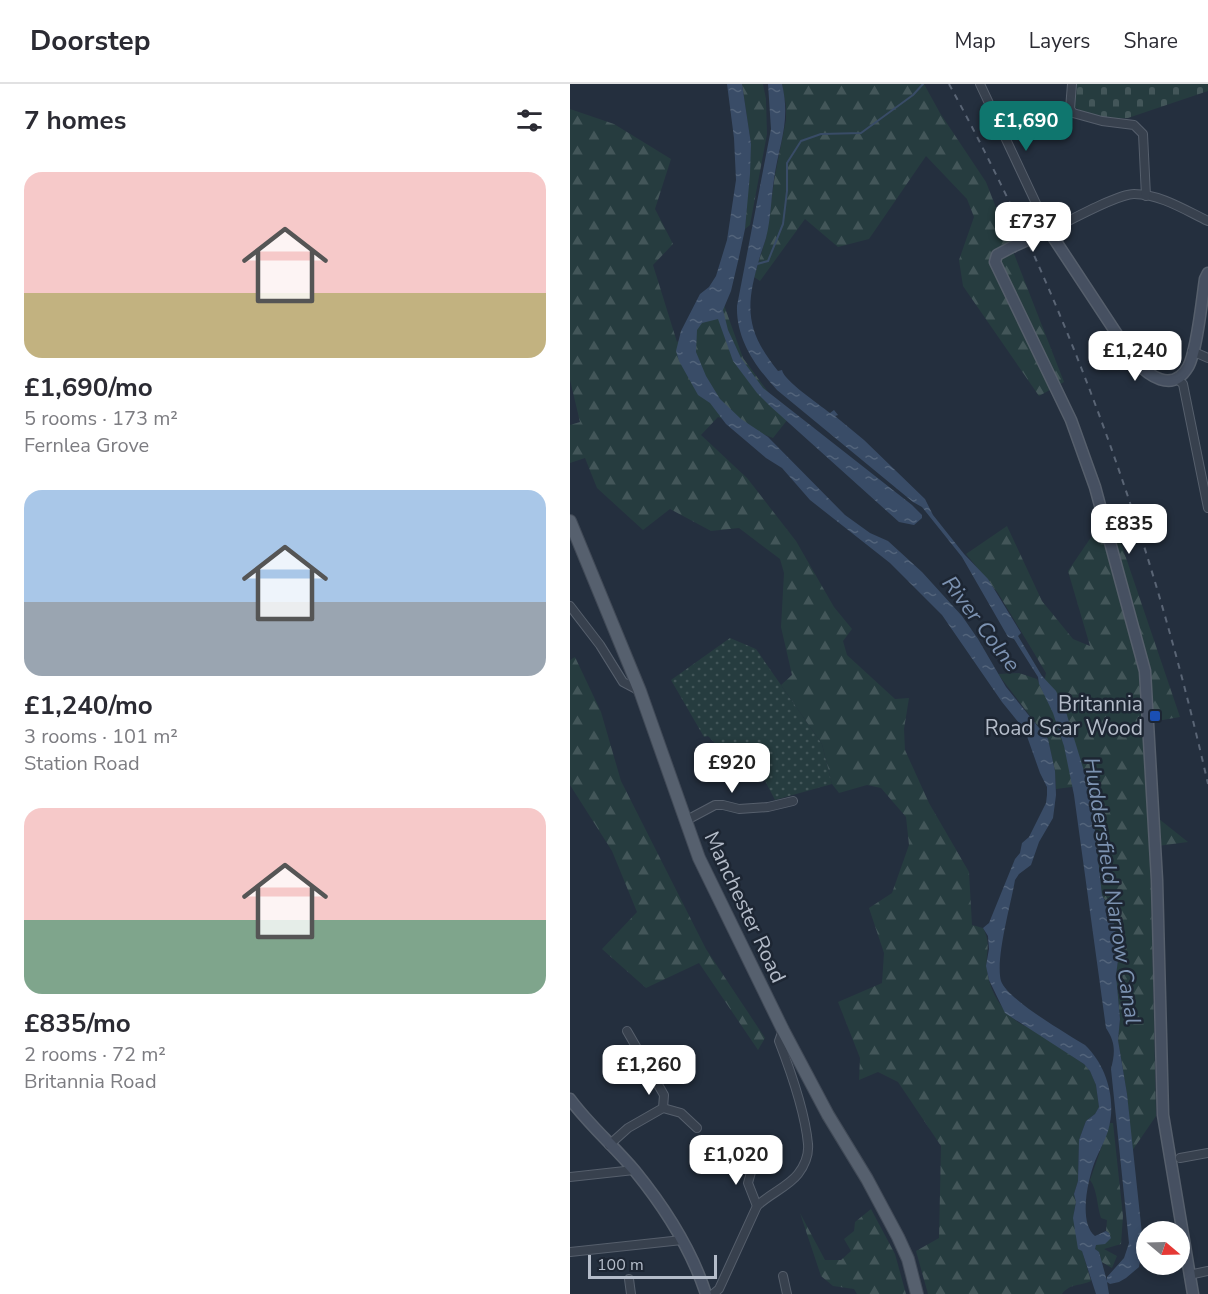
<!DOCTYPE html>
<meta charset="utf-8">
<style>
:root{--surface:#fff;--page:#f7f7f7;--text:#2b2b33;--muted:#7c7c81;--line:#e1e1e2;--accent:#0f766e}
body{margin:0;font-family:"Nunito Sans",sans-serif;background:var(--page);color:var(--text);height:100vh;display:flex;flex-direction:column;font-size:22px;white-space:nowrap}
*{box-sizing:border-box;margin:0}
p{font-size:20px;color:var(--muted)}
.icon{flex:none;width:33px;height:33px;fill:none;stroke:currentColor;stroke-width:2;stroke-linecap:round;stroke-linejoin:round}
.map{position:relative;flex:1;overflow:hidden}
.panel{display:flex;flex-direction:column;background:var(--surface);width:570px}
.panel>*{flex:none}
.needle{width:39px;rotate:109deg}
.buttons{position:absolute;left:566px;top:1137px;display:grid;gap:12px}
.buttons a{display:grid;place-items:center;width:54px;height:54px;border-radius:50%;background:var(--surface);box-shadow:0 3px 9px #0003;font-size:30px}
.scale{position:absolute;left:18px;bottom:15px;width:129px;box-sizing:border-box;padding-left:6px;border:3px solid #b4bcc9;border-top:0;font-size:16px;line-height:21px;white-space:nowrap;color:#b4bcc9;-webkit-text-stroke:4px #1d2633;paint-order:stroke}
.price{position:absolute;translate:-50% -51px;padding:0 14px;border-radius:12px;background:#fff;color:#222;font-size:20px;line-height:39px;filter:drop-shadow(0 2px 3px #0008)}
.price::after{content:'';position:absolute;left:50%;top:36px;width:18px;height:14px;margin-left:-9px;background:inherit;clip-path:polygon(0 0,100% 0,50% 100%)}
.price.selected{background:var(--accent);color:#fff}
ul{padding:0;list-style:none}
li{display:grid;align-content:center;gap:12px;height:318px;padding:0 24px}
li span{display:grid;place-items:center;height:186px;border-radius:18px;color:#555}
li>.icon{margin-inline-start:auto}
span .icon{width:108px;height:108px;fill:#fffc;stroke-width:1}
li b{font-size:26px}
h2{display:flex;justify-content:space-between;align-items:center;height:72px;padding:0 24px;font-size:26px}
header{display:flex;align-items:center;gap:36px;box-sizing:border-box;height:84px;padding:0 30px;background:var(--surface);border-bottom:2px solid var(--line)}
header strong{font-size:28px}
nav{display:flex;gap:33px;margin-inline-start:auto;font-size:21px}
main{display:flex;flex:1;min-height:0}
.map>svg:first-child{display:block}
</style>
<header>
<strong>Doorstep</strong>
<nav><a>Map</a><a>Layers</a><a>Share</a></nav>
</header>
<main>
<section class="panel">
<h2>7 homes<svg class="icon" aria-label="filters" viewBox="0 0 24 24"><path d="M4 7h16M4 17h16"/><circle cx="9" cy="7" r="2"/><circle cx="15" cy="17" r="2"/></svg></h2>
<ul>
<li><span style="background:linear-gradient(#f6c9c9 65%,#c2b280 0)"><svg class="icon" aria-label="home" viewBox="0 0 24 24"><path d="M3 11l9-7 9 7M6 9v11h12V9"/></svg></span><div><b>£1,690/mo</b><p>5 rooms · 173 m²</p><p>Fernlea Grove</p></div></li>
<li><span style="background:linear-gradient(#a9c7e8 60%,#9aa5b1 0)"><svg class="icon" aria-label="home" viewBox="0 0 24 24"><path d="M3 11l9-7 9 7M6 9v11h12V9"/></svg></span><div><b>£1,240/mo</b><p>3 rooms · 101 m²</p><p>Station Road</p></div></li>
<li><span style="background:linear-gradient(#f6c9c9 60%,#7fa58c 0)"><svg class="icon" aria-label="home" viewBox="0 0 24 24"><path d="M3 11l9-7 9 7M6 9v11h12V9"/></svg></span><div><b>£835/mo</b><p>2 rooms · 72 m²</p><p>Britannia Road</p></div></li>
</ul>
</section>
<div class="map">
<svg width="638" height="1210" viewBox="0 0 638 1210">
<defs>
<pattern id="grass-dots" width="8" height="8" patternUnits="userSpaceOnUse" patternTransform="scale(1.5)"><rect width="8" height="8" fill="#263c3f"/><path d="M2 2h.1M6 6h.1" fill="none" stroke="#435659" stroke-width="1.8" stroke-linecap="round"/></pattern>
<pattern id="forest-firs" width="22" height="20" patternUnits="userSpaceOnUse" patternTransform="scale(1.5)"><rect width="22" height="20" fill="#263c3f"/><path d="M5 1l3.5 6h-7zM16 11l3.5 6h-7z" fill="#435659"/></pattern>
<pattern id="cemetery-stones" width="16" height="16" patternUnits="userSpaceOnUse" patternTransform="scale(1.5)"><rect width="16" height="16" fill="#263c3f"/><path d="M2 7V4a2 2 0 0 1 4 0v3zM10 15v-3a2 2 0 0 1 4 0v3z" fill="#435659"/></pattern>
<pattern id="water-ripples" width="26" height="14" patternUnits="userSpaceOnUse" patternTransform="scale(1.5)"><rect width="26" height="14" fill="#394c67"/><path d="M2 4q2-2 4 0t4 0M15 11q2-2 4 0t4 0" fill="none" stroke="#53647b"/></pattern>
</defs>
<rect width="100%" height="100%" fill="#242f3e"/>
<!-- grass -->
<polygon fill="url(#grass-dots)" points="160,554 186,565 252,660 262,700 205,716 191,689 160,675 138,652 134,653 101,596"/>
<!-- forest -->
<g fill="url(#forest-firs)">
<polygon points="172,0 193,0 196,15 197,50 180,141 175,145 181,60"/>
<polygon points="212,0 354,0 370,29 416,98 494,298 469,312 393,202 389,176 404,133 397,115 356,72 299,155 268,163 235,135 190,197 184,193 196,154 205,91 216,36 216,22"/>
<path d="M0,25L44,40L101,75L85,125L103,160L83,181L107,258L154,221L173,274L218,335L203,354L148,333L131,351L177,394L226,457L264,523L282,545L273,557L277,571L325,615L339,614L334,645L335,666L359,719L399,788L402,841L413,844C422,861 415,868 417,885C419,909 436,936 460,944L514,980L520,987L526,1001L529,1023L525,1030L516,1037L509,1056L508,1097L504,1110L506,1118L504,1127L512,1167L521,1197C512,1202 500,1199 492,1210H358L346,1167L369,1154L371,1062L328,998L308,988L289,996L290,974L268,918L312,899L314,869L299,824L322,809L339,761L336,733L311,704L297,701L269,709L262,700L252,660L211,601L222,591L211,543L214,489L210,475L169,444L141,447L100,425L73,446L27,404L15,374L0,379V341L10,338L0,296Z"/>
<polygon points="437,442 472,517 503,555 520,562 498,487 528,443 551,459 610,633 575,639 579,727 618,758 580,763 586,1032 562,1067 557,1010 548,956 550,935 546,891 549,869 538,821 532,811 522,726 522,718 517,701 486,705 485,687 478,655 428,590 449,589 467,595 469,599 475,594 476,589 428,509 396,470"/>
<polygon points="5,573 31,628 51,697 136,865 195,954 188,966 129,879 76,904 32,865 67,828 42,767 0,701 0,576"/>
<path d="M540,1039H543L553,1132L551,1160L534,1165L547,1172L542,1184L530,1177L529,1168L525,1165L526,1160L539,1149L536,1147L537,1136L531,1134C527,1122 527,1104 520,1096Z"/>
<polygon points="301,1125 325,1170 336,1210 287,1210 284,1205 263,1202 251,1192 230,1129 255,1176 271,1176 281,1167 274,1155 284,1147 285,1138"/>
</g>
<!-- cemetery -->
<polygon fill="url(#cemetery-stones)" points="506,0 638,0 638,7 558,34 543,35 515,29 503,22"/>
<!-- water -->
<path fill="url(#water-ripples)" d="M157,0H172L181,60L180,90L175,145L169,173L161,207L153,226L158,246L171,274L193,304L342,421L352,431V434L344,441L329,438L200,322L187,309L163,277L148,235L132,239L127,246L126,268L136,292L150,315L171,335L198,353L275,431L300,449L318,457L352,488L392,532L408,555L436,603L478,655L485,687L486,711L483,734L469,758L461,781L449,790L445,796C441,820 425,875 431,897C437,915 497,950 515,961C537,982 547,1017 538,1047C535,1057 529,1067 525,1077C518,1095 508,1138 525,1152L536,1147L539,1149L541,1154L535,1160L526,1161L525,1165L529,1168L537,1197V1193L554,1174L559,1159L541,985C545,969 546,959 536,944L504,711L494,662L483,629L469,600L468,593L444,555L438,553L392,473L352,423L343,418L207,306C185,282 166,255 167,222L201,45L198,0H212C221,38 209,59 204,95C201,114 201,134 196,154C194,161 191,168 189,176C175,224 176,247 208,287L212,286C214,297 249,320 260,329L264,326L268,331L265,332L294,356L355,415L363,431L394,470L418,495L451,549L448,552L472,592L486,607L496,628L521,710L532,811L542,831L548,859L549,869L546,891L550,935L548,956L557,1010L573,1159L569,1183L556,1194L549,1198L540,1200L537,1198L539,1210H526L512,1167L508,1165L503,1134L506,1118L504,1110L508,1097L509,1056L516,1037L525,1030L529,1023L526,1001L520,987L514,980L435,929L419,896L416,882L419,865L418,852L413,844L419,839L445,775L450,769L452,759L459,753L476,719L477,711V703L470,689L453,641L449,639L432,618L372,531L320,479L240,416L212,384L196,374L156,340L140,319L128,311L109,277L106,267L111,247L130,210L139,203L146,192L157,156L166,96L164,54Z"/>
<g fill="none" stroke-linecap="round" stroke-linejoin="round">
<!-- stream -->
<polyline stroke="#394c67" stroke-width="2" points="187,180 198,177 213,140 217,107 217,79 231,57 251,50 291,49 343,11 353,0"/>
<!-- street casing -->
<g stroke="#565f6c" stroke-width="10">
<g id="street">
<path d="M410,0L479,147C497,138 547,110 564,110C590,110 615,126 638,137"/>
<polyline points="502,0 500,25 503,29 532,37 564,41 573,50 576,112"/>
<polyline points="622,267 638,274"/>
<polyline points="606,294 613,300 638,424"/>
<polyline points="0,522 30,561 53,598 70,607"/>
<polyline points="115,737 145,721 153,721 169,725 198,723 223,717"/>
<polyline points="93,1024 111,1029 127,1044"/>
<polyline points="39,1061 58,1044 93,1024 94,1011 57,947"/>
<polyline points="170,1069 183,1081 178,1099 187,1122"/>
<polyline points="610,1074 638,1069"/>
<polyline points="0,1093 64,1086"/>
<polyline points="0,1168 112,1156"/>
<polyline points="619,1191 638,1187"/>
<polyline points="213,1192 217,1210"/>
<polyline points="59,1195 61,1210"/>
<path d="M143,1210L149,1205L187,1122C198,1111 219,1102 228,1090C234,1082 239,1071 238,1060C235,1027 221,988 209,957L213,946"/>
</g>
</g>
<!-- secondary casing -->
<g stroke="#565f6c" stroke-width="13">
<g id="secondary">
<path d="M473,149L479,147L564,276C578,291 602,310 618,283C627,267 632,215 635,195L638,189"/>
<polyline points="442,163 427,171 425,178 501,336 525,403 575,587 587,796 593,1031 623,1210"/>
<path d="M0,1015C19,1041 44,1062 65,1087C95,1124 121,1164 136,1210"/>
</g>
</g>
<!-- primary casing -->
<g stroke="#414a57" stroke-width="14">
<polyline id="primary" points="0,437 70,607 129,774 213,946 258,1031 297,1095 328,1153 338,1175 347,1210"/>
</g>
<!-- street -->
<use href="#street" stroke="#38414e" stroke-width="8"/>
<!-- secondary -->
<use href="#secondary" stroke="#465061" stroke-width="10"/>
<!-- primary -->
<use href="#primary" stroke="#56606e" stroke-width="12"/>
<!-- rail -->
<path stroke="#5a6575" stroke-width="2" stroke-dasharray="6 6" stroke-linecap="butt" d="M379,0C499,219 583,457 638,700"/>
<!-- secondary-bridge casing -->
<g stroke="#565f6c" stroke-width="13" stroke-linecap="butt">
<polyline id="secondary-bridge" points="442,163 473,149"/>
</g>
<!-- secondary-bridge -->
<use href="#secondary-bridge" stroke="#465061" stroke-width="10"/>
</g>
<!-- markers -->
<rect fill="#1a4fb4" stroke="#1d2633" stroke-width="2" x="579" y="626" width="12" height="12" rx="3"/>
<g text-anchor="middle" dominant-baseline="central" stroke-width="5" stroke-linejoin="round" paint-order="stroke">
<!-- poi labels -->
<g font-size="21" fill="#b4bcc9" stroke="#1d2633" text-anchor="end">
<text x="573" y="620">Britannia<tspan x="573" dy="24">Road Scar Wood</tspan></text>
</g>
<!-- street labels -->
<g font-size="21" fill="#b4bcc9" stroke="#1d2633">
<text transform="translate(175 823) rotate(65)">Manchester Road</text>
</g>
<!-- water labels -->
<g font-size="22" font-style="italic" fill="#7c92b1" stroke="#1d2633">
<text transform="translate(411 540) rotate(53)">River Colne</text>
<text transform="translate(542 807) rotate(81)">Huddersfield Narrow Canal</text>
</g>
</g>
</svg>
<div class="buttons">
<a><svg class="needle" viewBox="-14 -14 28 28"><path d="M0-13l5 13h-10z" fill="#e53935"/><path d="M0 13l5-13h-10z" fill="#7c7c81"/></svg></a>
</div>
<div class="scale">100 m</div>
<b class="price selected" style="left:456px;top:68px">£1,690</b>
<b class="price" style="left:463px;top:169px">£737</b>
<b class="price" style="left:565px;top:298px">£1,240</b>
<b class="price" style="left:559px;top:471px">£835</b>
<b class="price" style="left:162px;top:710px">£920</b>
<b class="price" style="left:79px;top:1012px">£1,260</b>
<b class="price" style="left:166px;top:1102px">£1,020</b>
</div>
</main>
